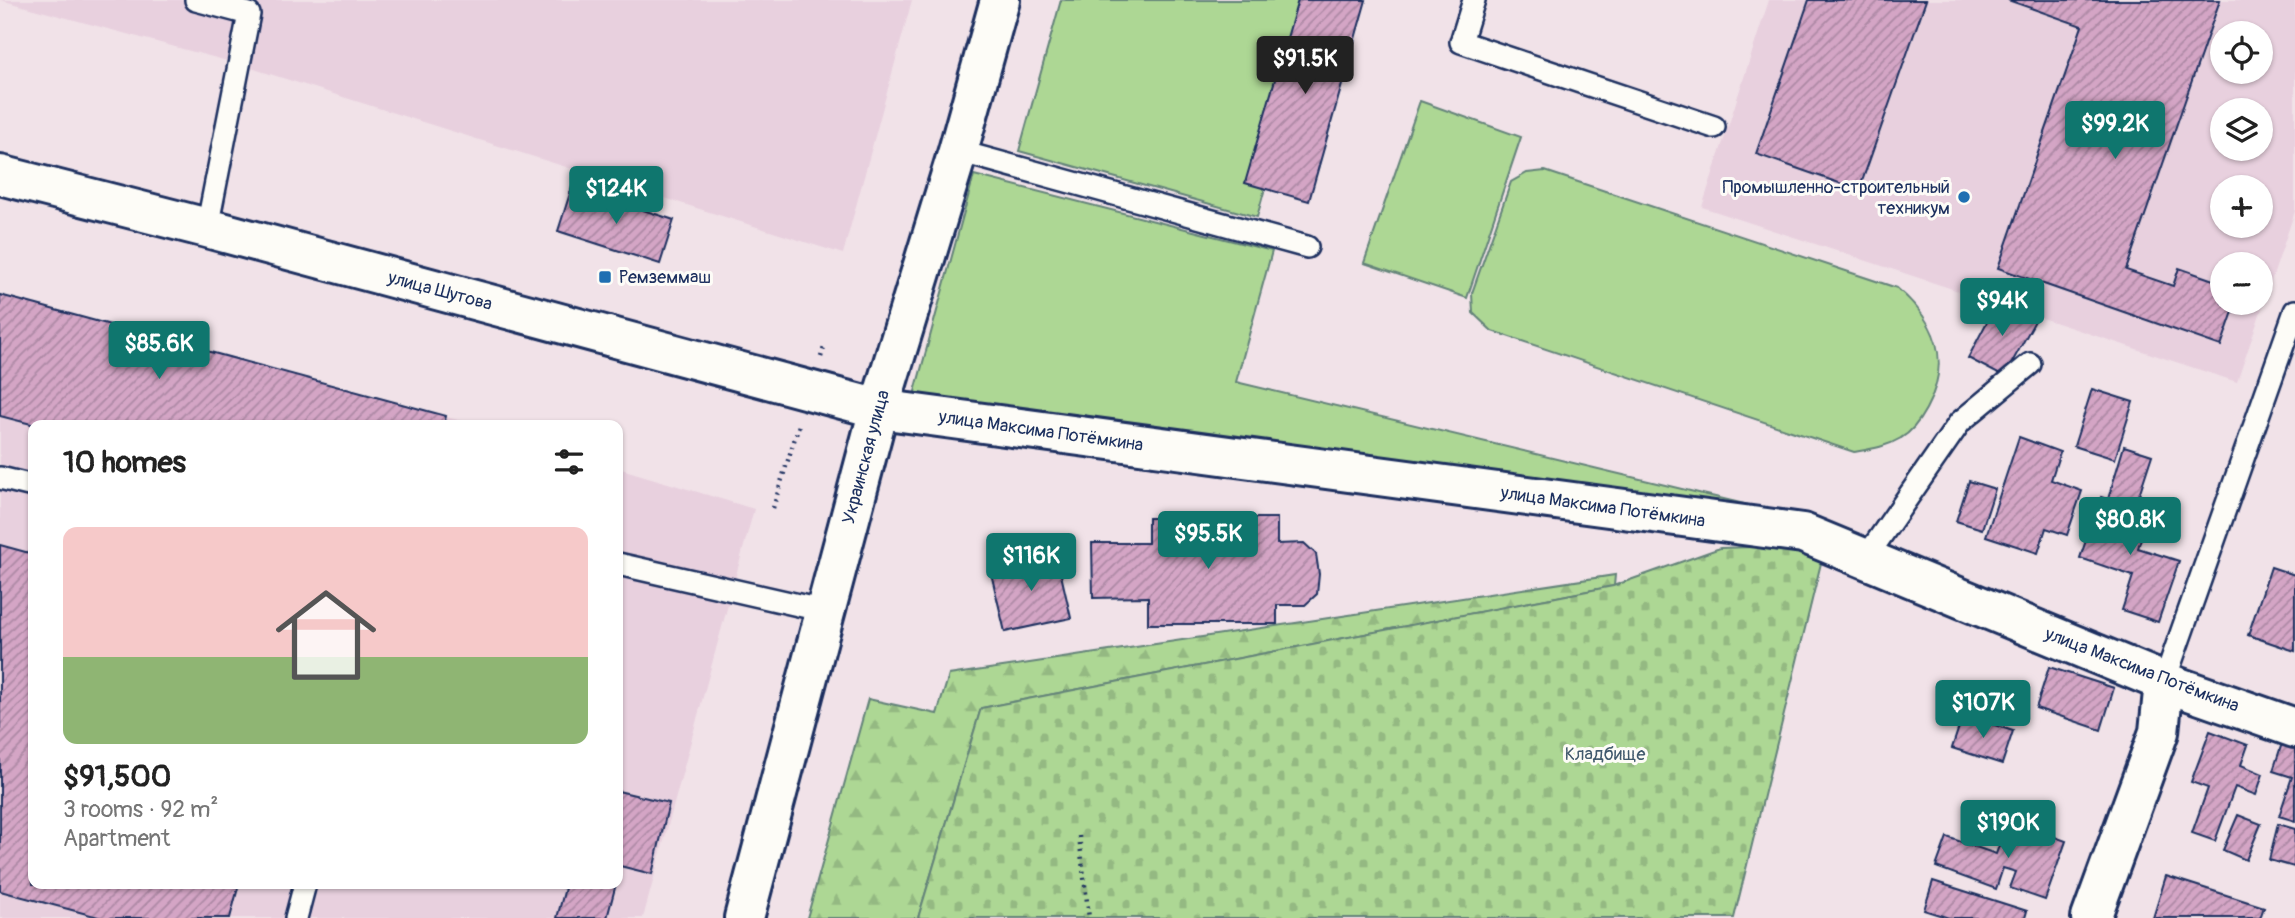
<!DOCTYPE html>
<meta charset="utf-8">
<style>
:root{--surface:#fff;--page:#f2f2f2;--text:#222;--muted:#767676;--accent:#0f766e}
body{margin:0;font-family:Pangolin,sans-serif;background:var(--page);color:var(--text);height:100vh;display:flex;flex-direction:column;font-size:26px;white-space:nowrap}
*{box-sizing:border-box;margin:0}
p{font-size:23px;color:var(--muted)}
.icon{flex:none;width:38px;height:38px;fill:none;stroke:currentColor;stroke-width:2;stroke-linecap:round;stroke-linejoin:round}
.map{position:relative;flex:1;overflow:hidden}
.sheet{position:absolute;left:28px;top:420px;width:595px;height:469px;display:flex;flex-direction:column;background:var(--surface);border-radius:14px;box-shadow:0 2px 5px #0004}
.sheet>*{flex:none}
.controls{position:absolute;left:2210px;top:21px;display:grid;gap:14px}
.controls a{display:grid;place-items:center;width:63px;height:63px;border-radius:50%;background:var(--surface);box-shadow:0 2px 5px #0004;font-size:35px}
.price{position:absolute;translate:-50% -60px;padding:0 16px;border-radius:7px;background:var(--accent);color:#fff;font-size:23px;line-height:46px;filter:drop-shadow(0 2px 4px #0008)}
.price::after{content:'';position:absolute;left:50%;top:42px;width:21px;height:16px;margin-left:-10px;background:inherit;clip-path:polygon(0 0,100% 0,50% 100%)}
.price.selected{background:#222;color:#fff}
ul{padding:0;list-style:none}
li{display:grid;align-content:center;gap:14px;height:371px;padding:0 35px}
li span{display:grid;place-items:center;height:217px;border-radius:14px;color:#555}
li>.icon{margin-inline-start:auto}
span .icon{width:126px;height:126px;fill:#fffc;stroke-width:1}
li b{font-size:30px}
h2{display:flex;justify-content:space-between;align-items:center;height:84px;padding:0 35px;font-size:30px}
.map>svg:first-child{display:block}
</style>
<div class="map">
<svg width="2295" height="918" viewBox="0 0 2295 918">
<defs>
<pattern id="forest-firs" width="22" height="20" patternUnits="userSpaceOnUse" patternTransform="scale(1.75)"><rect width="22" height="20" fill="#add794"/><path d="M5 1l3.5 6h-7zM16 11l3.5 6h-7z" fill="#94b982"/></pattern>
<pattern id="cemetery-stones" width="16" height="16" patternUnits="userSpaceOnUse" patternTransform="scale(1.75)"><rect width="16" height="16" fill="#add794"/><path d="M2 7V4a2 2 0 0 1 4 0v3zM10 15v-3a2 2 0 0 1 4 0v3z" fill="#94b982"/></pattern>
<pattern id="building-hatch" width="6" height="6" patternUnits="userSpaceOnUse" patternTransform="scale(1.75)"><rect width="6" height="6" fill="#d4a5c5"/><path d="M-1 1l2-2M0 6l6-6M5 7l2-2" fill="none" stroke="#ab87a3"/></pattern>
</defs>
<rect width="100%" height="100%" fill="#f1e2e8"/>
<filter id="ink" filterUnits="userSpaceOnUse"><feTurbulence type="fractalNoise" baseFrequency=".0143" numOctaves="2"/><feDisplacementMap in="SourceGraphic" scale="14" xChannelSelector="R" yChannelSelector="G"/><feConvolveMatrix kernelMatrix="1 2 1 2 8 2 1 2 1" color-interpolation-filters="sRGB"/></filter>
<g filter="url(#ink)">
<!-- built -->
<g fill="#e8d0de" fill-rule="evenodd">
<polygon points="0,0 912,0 843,254 235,63"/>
<path d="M1769,0H2295V211L2237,382L1702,207ZM2222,33H2261V72H2222ZM2222,110H2261V149H2222ZM2222,187H2261V226H2222ZM2222,264H2261V303H2222Z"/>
<polygon points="0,295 476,425 33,425 33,884 618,884 618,468 754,509 643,918 0,918"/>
</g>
<!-- green -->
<g fill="#add794" stroke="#648379" stroke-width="2">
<polygon points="1061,0 1317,0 1257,217 1019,151"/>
<polygon points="1420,101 1521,137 1467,298 1364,263"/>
<path d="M1545,171L1897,288C1937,322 1952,361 1926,409C1920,420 1912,432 1901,438C1886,447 1871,449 1854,452L1492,331L1473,313L1472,293L1511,182L1527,173Z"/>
<polygon points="974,175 1272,251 1236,382 1782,513 913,399"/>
</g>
<!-- forest -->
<polygon fill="url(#forest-firs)" stroke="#648379" stroke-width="2" points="1615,575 1614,586 981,708 918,918 807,918 868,699 937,714 949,675"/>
<!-- cemetery -->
<polygon fill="url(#cemetery-stones)" stroke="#648379" stroke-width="2" points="1784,546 1822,559 1734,918 918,918 981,708 1613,586 1720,548"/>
<!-- building -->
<g fill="url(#building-hatch)" stroke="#1b2f5e" stroke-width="2">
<polygon points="1298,0 1366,0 1309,201 1245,183"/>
<polygon points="1809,0 1926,0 1859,190 1756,154"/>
<polygon points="2008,0 2220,0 2126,270 2173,286 2179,268 2222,283 2222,303 2236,303 2221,346 1998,268 2082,26"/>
<polygon points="572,187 674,220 660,264 558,231"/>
<polygon points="0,295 446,416 444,425 35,425 0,416"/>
<polygon points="1999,299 2036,319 2004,377 1968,358"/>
<polygon points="2092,389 2133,402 2115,459 2074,446"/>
<polygon points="2019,437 2060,452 2051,480 2082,491 2067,535 2046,528 2038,553 1986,536"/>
<polygon points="2124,446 2152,455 2135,507 2108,499"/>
<polygon points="1969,481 1995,489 1982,529 1956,521"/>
<polygon points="2101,497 2149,513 2138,548 2179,561 2158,622 2122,610 2133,576 2080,558"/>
<polygon points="1148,518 1277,518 1277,544 1304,543 1316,554 1319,574 1317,594 1305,605 1277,605 1277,624 1148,624 1148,597 1093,598 1092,543 1148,543"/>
<polygon points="0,545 33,554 33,884 239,884 230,918 102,918 0,891"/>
<polygon points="1056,553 1071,618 1005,632 990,569"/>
<polygon points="2271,567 2295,575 2295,651 2248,635"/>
<polygon points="2049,667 2114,688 2101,730 2036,708"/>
<polygon points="1963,715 2013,731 2002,764 1952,748"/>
<polygon points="2210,731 2248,745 2241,765 2263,774 2256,795 2235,787 2215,841 2192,833 2208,788 2191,782"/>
<polygon points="2283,740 2295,744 2295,821 2279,816 2292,777 2273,771"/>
<polygon points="618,791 669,803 652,874 620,866 618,875"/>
<polygon points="2238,815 2261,824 2246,860 2223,850"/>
<polygon points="2008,820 2066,841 2045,900 2010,888 2016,872 2003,868 1996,889 1936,867 1947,837 1996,854"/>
<polygon points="2278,824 2295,829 2294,867 2269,860"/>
<polygon points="2166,876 2264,907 2260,918 2153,918"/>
<polygon points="1933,881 2027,911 2025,918 1949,918 1924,910"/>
<polygon points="547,884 616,884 607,918 557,918 565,888"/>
</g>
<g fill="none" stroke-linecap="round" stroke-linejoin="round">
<!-- lane casing -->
<g stroke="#1b2f5e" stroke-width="26">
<g id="lane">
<polyline points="196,0 249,14 207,228"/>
<polyline points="1474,0 1461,42 1714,127"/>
<polyline points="958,151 1307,247"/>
<polyline points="0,478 33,486"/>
<polyline points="1865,559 1960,422 2030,364"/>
<polyline points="618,564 825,611"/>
<polyline points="2164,682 2295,311"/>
<polyline points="296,918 305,884"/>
</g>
</g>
<!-- street casing -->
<g stroke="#1b2f5e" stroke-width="44">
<g id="street">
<polyline points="879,409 1803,533 2164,682 2295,728"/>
<polyline points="2091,918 2159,732 2164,682"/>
</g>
</g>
<!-- secondary casing -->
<g stroke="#1b2f5e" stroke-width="44">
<g id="secondary">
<polyline points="0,175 207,228 879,409"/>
<polyline points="744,918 879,409 958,151 1000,0"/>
</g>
</g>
<!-- path -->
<g stroke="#1b2f5e" stroke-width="4.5" stroke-dasharray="2 5" stroke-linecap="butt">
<polyline points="821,357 825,344"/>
<polyline points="773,508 799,425"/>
<polyline points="1079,836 1089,918"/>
</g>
<!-- lane -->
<use href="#lane" stroke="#fdfcf7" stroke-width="21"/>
<!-- street -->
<use href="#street" stroke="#fdfcf7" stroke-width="38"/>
<!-- secondary -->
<use href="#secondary" stroke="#fdfcf7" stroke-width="38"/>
</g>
</g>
<!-- markers -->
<g fill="#1f6fb2" stroke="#fdfcf7" stroke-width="2.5">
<circle cx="1964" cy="197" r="7"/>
<rect x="598" y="270" width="14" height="14" rx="3.5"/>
</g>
<g text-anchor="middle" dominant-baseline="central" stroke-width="6" stroke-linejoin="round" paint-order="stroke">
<!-- poi labels -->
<g font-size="18" fill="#1b2f5e" stroke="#fdfcf7" text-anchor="end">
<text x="1950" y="187">Промышленно-строительный<tspan x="1950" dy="21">техникум</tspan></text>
<text x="619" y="277" text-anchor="start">Ремземмаш</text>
</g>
<!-- street labels -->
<g font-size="18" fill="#1b2f5e" stroke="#fdfcf7">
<text transform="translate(440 291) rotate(15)">улица Шутова</text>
<text transform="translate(1041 431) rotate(8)">улица Максима Потёмкина</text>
<text transform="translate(866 457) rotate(-75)">Украинская улица</text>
<text transform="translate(1603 507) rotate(8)">улица Максима Потёмкина</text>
<text transform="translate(2142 670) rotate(21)">улица Максима Потёмкина</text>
</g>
<!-- park labels -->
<g font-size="18" fill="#40596c" stroke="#fdfcf7">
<text x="1605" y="754">Кладбище</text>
</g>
</g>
</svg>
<div class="controls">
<a><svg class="icon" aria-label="locate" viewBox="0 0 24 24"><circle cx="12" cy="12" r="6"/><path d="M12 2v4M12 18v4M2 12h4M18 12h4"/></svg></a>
<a><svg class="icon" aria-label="layers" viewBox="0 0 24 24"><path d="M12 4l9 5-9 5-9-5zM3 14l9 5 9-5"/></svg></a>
<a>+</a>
<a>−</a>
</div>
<b class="price selected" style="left:1305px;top:96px">$91.5K</b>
<b class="price" style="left:2115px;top:161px">$99.2K</b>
<b class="price" style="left:616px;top:226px">$124K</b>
<b class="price" style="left:2002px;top:338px">$94K</b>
<b class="price" style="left:159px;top:381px">$85.6K</b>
<b class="price" style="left:2130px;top:557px">$80.8K</b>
<b class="price" style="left:1208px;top:571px">$95.5K</b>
<b class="price" style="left:1031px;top:593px">$116K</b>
<b class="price" style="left:1983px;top:740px">$107K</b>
<b class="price" style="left:2008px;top:860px">$190K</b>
<section class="sheet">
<h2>10 homes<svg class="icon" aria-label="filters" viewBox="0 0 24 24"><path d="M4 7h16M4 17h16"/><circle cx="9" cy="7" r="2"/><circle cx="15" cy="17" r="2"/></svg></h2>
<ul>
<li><span style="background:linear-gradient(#f6c9c9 60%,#8fb573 0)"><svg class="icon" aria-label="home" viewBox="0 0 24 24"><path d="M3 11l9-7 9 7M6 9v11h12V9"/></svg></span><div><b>$91,500</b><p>3 rooms · 92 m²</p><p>Apartment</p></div></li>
</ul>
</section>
</div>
